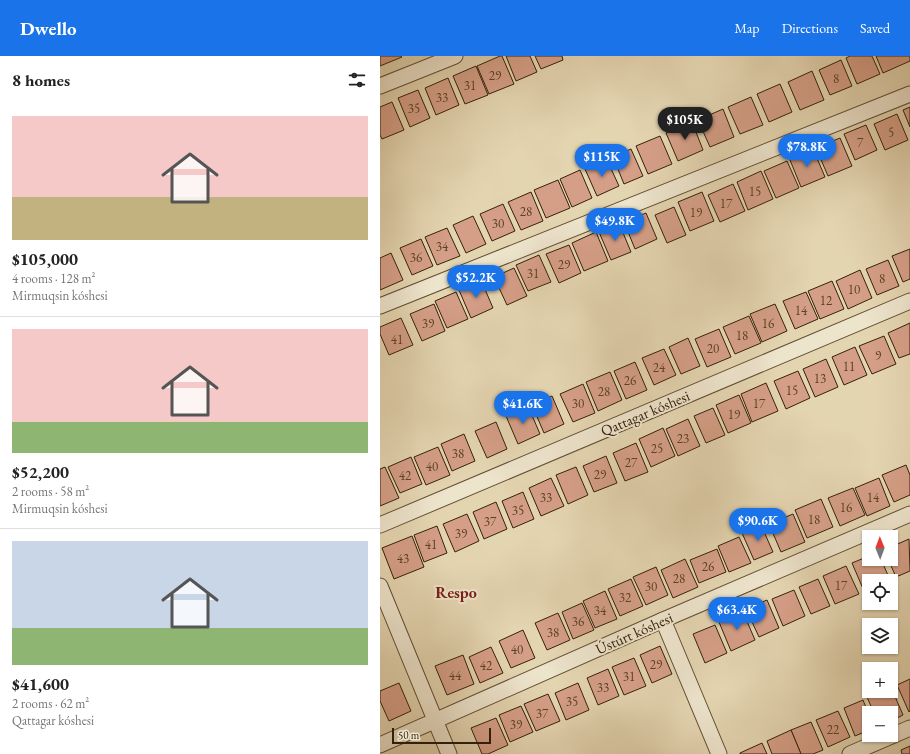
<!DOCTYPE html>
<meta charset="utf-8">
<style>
:root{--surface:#fff;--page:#f6f6f6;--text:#222;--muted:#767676;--line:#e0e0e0;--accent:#1a73e8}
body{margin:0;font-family:"EB Garamond",serif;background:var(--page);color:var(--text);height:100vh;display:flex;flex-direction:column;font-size:15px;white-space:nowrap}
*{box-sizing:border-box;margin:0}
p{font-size:13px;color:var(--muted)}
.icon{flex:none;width:22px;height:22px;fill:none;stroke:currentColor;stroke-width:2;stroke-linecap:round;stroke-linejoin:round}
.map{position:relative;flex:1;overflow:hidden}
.drawer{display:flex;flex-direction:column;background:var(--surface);width:380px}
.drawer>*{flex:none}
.needle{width:26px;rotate:359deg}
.fabs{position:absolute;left:482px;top:474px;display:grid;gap:8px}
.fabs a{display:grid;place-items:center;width:36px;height:36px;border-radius:0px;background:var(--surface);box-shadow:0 1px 3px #0004;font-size:20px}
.scale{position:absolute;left:12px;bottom:10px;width:99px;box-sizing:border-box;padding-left:4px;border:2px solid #35210a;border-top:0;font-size:11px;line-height:14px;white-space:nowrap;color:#35210a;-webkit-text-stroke:3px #ede4cc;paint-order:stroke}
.price{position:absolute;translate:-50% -34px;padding:0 9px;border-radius:14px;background:var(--accent);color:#fff;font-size:13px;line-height:26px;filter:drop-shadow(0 1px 2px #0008)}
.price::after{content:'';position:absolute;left:50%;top:24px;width:12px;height:9px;margin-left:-6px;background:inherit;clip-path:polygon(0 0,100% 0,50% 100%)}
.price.on{background:#222;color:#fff}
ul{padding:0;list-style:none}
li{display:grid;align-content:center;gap:8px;height:212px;padding:0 12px}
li+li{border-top:1px solid var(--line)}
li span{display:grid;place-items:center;height:124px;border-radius:0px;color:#555}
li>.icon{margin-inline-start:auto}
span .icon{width:72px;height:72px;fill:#fffc;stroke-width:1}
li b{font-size:17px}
h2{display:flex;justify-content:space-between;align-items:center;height:48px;padding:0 12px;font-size:17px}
header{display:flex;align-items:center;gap:24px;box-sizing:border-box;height:56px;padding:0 20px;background:var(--accent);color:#fff}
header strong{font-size:19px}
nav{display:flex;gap:22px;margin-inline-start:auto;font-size:14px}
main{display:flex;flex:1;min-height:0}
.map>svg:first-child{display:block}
</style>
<header>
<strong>Dwello</strong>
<nav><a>Map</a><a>Directions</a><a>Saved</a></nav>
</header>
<main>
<section class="drawer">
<h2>8 homes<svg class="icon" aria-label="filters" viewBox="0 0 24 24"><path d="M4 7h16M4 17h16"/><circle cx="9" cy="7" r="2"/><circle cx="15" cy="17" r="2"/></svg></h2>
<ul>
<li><span style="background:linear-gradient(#f6c9c9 65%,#c2b280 0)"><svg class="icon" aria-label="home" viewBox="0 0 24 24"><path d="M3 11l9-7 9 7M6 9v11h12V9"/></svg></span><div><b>$105,000</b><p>4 rooms · 128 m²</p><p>Mirmuqsin kóshesi</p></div></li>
<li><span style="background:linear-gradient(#f6c9c9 75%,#8fb573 0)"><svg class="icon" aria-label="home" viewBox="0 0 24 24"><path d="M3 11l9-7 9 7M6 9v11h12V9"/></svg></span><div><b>$52,200</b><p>2 rooms · 58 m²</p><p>Mirmuqsin kóshesi</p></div></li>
<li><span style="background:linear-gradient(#c9d6e8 70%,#8fb573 0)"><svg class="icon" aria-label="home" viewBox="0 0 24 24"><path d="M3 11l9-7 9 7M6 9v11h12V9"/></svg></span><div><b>$41,600</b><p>2 rooms · 62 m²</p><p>Qattagar kóshesi</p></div></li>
</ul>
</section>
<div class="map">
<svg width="530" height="698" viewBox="0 0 530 698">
<rect width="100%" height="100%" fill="#e4d5b1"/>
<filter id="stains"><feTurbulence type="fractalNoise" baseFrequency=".005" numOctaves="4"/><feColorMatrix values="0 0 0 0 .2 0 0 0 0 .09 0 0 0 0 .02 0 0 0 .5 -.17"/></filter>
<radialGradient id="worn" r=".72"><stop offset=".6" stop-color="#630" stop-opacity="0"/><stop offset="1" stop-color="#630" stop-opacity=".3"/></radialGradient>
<!-- building -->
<g fill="#d59f87" stroke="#35210a">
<polygon points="0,0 21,0 22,1 0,10"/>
<polygon points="120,0 122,0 134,28 109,38 97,10"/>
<polygon points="126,0 150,0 157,16 136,25"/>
<polygon points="155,0 182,0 183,4 161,13"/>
<polygon points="470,0 492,0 500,18 477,28 466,2"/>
<polygon points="496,0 530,0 530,5 503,17"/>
<polygon points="461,4 472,30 450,39 439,14"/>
<polygon points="96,10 108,39 85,48 73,20"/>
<polygon points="432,15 444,44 420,54 408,26"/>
<polygon points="68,22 79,49 56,59 45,32"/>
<polygon points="400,28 412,56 389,66 377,38"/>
<polygon points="38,34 50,62 30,71 18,42"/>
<polygon points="371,41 383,69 360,78 348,51"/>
<polygon points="12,46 24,74 2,83 0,79 0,51"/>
<polygon points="530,51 530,71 523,54"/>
<polygon points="343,53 354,81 330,91 318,64"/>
<polygon points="517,58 528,84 505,94 494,68"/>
<polygon points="312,66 323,94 298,105 286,77"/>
<polygon points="486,69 497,94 475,104 464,78"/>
<polygon points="280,80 292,108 268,118 256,90"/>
<polygon points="460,82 472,110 448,120 436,92"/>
<polygon points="251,93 263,120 244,128 233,101"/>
<polygon points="433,93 445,121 421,131 410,104"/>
<polygon points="227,104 239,130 217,140 205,113"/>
<polygon points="407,105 419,132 396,142 384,115"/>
<polygon points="200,114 212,142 192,151 180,123"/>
<polygon points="381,115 393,143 368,154 357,126"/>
<polygon points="178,124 190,152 166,162 154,134"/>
<polygon points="353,128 365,155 340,166 328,139"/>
<polygon points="151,136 163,165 141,174 128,146"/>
<polygon points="322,136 334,165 310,175 298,146"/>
<polygon points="123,148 135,175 112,185 100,158"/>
<polygon points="294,151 306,179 287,187 275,159"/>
<polygon points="266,157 277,183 255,193 244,166"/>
<polygon points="93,160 106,188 86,197 73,169"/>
<polygon points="239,167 251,196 231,204 219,176"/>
<polygon points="67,172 80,200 57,209 45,181"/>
<polygon points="216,176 228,205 204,215 192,187"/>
<polygon points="41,183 53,210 32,219 20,192"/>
<polygon points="189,189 201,217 179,227 166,198"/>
<polygon points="530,193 530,223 523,226 512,200"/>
<polygon points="11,197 23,224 0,234 0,202"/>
<polygon points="159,199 171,226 148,235 136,209"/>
<polygon points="508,204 519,230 497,239 486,213"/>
<polygon points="134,212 147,240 127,249 114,221"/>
<polygon points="480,214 492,242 468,253 456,225"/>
<polygon points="101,224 113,252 91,262 79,234"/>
<polygon points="452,225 464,253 440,263 428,235"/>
<polygon points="76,236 88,263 67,272 55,245"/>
<polygon points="426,236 438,263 415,273 403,245"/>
<polygon points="54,248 65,275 42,285 30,258"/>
<polygon points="395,248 407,275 382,286 370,258"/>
<polygon points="369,260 381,287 355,298 343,271"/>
<polygon points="21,262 33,289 9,299 0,278 0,271"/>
<polygon points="530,267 530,298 519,302 508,277"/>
<polygon points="339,273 351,301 327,311 315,283"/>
<polygon points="504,280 516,308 492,318 479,290"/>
<polygon points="308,282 320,310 301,318 289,291"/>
<polygon points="475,291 487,319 464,329 452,301"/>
<polygon points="284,293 296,319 274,329 262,302"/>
<polygon points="446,303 458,331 435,341 423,313"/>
<polygon points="255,306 267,334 246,343 234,315"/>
<polygon points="418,315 430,342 406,353 394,325"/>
<polygon points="230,316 242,344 218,355 206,326"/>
<polygon points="386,327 398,355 372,366 361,338"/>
<polygon points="203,328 215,357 193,366 180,338"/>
<polygon points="359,339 371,367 348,377 336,349"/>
<polygon points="172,340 184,368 164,377 152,349"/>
<polygon points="148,350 160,378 138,388 126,360"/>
<polygon points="333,352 345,379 326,387 314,360"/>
<polygon points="308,363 320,390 298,400 286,373"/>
<polygon points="116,366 127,393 107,402 95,375"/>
<polygon points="283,372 295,400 271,411 259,383"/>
<polygon points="84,378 95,405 72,415 61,388"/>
<polygon points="256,387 268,416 245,425 233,397"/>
<polygon points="58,391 70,419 46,429 34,401"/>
<polygon points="226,400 237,427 214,436 203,410"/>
<polygon points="31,401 42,428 20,437 8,411"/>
<polygon points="526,409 530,419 530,439 514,446 502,419"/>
<polygon points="5,411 19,442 0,450 0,413"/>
<polygon points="196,411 208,439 188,448 176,419"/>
<polygon points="171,422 184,450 161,460 149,432"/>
<polygon points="499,422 510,450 487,460 475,432"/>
<polygon points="473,432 485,459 460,470 448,442"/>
<polygon points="143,436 154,463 133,472 122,445"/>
<polygon points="441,443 453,471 427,482 415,454"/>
<polygon points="116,446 127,473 104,483 93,456"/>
<polygon points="87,458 99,485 75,496 63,468"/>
<polygon points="413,458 425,486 401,496 389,468"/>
<polygon points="381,469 393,496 374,504 362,477"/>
<polygon points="57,470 67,497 44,506 34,479"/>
<polygon points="32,480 44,511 14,523 2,492"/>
<polygon points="359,481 371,507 349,516 338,490"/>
<polygon points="529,483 530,515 516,521 508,503 511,503 511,491"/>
<polygon points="337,493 346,516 319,527 310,504"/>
<polygon points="489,500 489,503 501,503 510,524 489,525 489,533 484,535 472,507"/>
<polygon points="305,503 318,531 293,542 281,514"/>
<polygon points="466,510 479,538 455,548 443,520"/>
<polygon points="276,511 288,539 266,549 253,521"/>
<polygon points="251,523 263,550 240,560 228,533"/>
<polygon points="438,523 450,550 431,558 419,531"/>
<polygon points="414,534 425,560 403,570 392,543"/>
<polygon points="225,535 237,563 215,572 203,545"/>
<polygon points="387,544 399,572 379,581 366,553"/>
<polygon points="202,547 214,574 193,583 182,556"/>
<polygon points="363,556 375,584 351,595 339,566"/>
<polygon points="178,557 190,584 167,594 155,567"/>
<polygon points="335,569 347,597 325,607 313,578"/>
<polygon points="143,574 155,602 131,612 119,585"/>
<polygon points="280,590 292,618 272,627 260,599"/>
<polygon points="111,591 123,617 100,627 89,601"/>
<polygon points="83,599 94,628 67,639 55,610"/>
<polygon points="254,602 266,630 244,639 232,611"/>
<polygon points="228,613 239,640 218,649 207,622"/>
<polygon points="530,623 530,655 529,656 517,629"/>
<polygon points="19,627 31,655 9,665 0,645 0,635"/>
<polygon points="198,627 209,654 186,664 175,637"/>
<polygon points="511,631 523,659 511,665 511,657 494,657 487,641 502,635 511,635"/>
<polygon points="168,638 180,665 156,675 144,648"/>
<polygon points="483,644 489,659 489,674 475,680 464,652"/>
<polygon points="141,650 153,676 130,686 119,659"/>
<polygon points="458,655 470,681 448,691 436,664"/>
<polygon points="116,662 128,689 108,698 102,698 91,672"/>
<polygon points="431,666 443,694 433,698 421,698 411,674"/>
<polygon points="411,674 421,698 392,698 387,685"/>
<polygon points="382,687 387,698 360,698 360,697"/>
<polygon points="530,690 530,698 522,698 521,694"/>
</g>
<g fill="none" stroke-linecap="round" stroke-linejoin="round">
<!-- minor casing -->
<g stroke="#614e34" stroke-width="17">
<g id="minor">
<polyline points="0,30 75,0"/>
<polyline points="0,250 530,38"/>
<polyline points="0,469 530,245"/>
<polyline points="0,530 69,698"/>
<polyline points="283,564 339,698"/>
<polyline points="0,689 283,564 530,458"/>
<polyline points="470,698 530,672"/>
</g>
</g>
<!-- minor -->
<use href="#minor" stroke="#ede4cc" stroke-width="15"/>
</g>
<g text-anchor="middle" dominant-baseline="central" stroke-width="4" stroke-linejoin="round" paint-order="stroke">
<!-- number labels -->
<g font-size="13" fill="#5d4029">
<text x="115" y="19">29</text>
<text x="456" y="22">8</text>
<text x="90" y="29">31</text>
<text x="62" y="41">33</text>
<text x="34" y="52">35</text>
<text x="511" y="76">5</text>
<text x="480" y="86">7</text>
<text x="375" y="135">15</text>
<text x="346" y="147">17</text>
<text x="146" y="155">28</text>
<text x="316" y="156">19</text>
<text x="118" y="167">30</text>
<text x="62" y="190">34</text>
<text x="36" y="201">36</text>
<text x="184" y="208">29</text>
<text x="153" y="217">31</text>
<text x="502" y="222">8</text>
<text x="474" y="233">10</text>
<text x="446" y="244">12</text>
<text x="421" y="254">14</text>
<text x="48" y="267">39</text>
<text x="388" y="267">16</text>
<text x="362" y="279">18</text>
<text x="17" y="283">41</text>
<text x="333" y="292">20</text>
<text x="498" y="299">9</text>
<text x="469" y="310">11</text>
<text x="279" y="311">24</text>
<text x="440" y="322">13</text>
<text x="250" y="324">26</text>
<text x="412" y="334">15</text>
<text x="224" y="335">28</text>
<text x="198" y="347">30</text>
<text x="379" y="347">17</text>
<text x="354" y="358">19</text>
<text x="303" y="382">23</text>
<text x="277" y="392">25</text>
<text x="78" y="397">38</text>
<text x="251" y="406">27</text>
<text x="52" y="410">40</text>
<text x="220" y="418">29</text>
<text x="25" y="419">42</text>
<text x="166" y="441">33</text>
<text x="493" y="441">14</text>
<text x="466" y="451">16</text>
<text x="138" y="454">35</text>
<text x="434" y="463">18</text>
<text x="110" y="465">37</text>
<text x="81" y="477">39</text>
<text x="51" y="488">41</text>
<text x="23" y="502">43</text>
<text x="328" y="510">26</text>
<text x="299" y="522">28</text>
<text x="461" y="529">17</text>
<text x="271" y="530">30</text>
<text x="245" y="541">32</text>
<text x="220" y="554">34</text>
<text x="198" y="565">36</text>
<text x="173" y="576">38</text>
<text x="137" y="593">40</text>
<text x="276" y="608">29</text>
<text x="106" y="609">42</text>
<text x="75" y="619">44</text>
<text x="249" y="620">31</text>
<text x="223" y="631">33</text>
<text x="192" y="645">35</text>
<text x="162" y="657">37</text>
<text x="136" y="668">39</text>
<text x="453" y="673">22</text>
</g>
<!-- street labels -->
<g font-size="15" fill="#35210a" stroke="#ede4cc">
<text transform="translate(265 357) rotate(-23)">Qattagar kóshesi</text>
<text transform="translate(254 577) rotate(-24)">Ústúrt kóshesi</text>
</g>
<!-- neighbourhood labels -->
<g font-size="16" font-weight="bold" fill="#7a1f14" stroke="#ede4cc">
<text x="76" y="536">Respo</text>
</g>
</g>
<rect width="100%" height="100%" filter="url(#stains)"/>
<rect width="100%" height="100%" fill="url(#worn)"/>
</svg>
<div class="fabs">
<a><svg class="needle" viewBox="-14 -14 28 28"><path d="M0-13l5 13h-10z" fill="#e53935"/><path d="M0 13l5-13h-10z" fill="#767676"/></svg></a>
<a><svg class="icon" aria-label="locate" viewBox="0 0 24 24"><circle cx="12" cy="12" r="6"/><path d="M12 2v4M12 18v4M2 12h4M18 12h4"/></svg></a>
<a><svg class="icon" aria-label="layers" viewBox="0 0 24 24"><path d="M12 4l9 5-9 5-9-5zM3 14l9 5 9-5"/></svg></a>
<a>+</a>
<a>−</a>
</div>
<div class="scale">50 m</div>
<b class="price on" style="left:305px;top:85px">$105K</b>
<b class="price" style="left:427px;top:112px">$78.8K</b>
<b class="price" style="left:222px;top:122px">$115K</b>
<b class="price" style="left:235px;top:186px">$49.8K</b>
<b class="price" style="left:96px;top:243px">$52.2K</b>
<b class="price" style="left:143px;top:369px">$41.6K</b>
<b class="price" style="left:378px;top:486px">$90.6K</b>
<b class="price" style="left:357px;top:575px">$63.4K</b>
</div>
</main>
